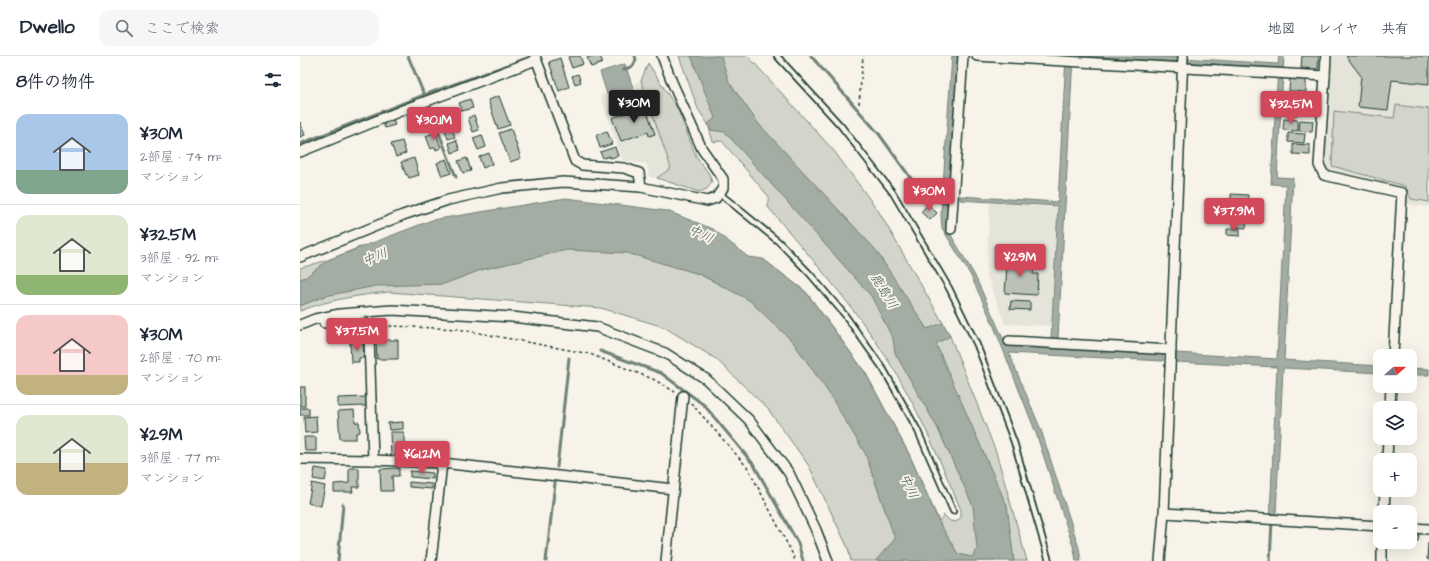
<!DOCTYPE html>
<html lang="ja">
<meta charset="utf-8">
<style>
:root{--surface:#fff;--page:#f6f6f7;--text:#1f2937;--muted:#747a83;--line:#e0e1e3;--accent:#d1495b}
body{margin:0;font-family:"Architects Daughter","Klee One",sans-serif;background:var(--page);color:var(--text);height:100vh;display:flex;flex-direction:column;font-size:15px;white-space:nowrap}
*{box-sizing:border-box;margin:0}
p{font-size:13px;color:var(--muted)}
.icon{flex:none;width:22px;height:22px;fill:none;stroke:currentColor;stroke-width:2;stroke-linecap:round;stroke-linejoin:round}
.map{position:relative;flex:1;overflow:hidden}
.sheet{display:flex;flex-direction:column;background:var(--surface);width:300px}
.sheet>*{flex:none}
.needle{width:26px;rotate:69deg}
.fabs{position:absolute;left:1073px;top:293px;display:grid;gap:8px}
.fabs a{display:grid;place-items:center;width:44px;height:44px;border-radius:8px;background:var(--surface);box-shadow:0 4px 16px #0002;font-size:20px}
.price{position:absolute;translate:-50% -34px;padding:0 9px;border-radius:4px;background:var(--accent);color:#fff;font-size:13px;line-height:26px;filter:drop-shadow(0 1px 2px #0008)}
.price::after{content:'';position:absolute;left:50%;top:24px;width:12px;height:9px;margin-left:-6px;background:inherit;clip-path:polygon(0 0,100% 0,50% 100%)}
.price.selected{background:#222;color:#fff}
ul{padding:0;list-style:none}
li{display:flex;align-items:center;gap:12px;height:100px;padding:0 16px}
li+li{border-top:1px solid var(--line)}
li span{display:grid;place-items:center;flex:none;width:112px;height:80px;border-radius:12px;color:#555}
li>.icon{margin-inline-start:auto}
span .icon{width:48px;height:48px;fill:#fffc;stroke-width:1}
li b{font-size:17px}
h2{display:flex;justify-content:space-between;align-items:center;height:48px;padding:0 16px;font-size:17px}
header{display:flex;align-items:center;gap:24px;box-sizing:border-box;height:56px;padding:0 20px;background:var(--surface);border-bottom:1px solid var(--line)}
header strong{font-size:19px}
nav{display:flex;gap:22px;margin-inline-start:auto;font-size:14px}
.search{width:280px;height:36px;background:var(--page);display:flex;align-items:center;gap:10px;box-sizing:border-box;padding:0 14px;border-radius:12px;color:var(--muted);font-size:15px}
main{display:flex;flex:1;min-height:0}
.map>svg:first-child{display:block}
</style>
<header>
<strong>Dwello</strong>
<div class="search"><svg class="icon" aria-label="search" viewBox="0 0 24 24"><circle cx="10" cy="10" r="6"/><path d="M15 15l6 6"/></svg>ここで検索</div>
<nav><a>地図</a><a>レイヤ</a><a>共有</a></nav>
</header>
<main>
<section class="sheet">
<h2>8件の物件<svg class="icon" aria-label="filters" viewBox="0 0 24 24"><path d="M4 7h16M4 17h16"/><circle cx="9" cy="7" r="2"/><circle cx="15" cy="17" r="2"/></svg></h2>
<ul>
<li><span style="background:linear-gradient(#a9c7e8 70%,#7fa58c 0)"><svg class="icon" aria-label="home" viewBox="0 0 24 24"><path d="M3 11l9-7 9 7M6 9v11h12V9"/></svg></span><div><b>¥30M</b><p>2部屋 · 74 m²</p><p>マンション</p></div></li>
<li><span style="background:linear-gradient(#dfe7d0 75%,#8fb573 0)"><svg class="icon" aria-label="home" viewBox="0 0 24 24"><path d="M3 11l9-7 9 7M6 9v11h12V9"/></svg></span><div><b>¥32.5M</b><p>3部屋 · 92 m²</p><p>マンション</p></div></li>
<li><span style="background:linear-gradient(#f6c9c9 75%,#c2b280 0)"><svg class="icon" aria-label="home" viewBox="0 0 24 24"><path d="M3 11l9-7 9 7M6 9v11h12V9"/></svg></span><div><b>¥30M</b><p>2部屋 · 70 m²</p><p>マンション</p></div></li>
<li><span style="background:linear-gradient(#dfe7d0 60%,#c2b280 0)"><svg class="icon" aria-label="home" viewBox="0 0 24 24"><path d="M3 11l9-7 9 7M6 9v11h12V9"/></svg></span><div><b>¥29M</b><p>3部屋 · 77 m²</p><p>マンション</p></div></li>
</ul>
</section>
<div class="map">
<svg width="1129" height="505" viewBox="0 0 1129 505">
<rect width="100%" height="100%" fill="#f7f3e8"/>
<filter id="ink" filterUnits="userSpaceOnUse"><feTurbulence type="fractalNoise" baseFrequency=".025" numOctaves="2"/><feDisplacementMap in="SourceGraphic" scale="8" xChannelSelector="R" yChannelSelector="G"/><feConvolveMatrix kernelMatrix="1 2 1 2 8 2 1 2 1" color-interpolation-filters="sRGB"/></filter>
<g filter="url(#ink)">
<!-- built -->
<g fill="#e5e4d9">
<polygon points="1029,0 1129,0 1129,151 1106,148 1103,135 1024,116 1021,108"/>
<polygon points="341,25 371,112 357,122 349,121 347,108 323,105 300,39"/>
<polygon points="690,147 757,151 751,270 705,268 686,217"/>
</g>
<!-- green -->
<g fill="#d3d5ca" stroke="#79897f">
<path d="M379,0H400L574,229L648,372L694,505H652L463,203L506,236L565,316L609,398L639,465L644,459L650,465L656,466L661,461V454C639,402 617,349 586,301C552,247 509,200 468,151L469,141L422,85L413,86L408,68L398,53Z"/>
<polygon points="412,0 448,0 534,95 579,156 643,267 650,280 696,396 727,505 710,505 628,299 452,75"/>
<polygon points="348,7 378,54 396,100 409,118 412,126 407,133 399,136 357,122 371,112 341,25"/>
<polygon points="1096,49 1129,53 1129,146 1111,143 1105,130 1032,110 1034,55 1094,62"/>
<path d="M294,170L507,268L629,505H551L548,492L509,410L468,353L416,303L364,271L301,252L89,236C59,239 28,244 0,255V242Z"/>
<polygon points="60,191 0,229 0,212 28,204"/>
</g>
<!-- water -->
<g fill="#a4ada3" stroke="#6f8077">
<polygon points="391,0 421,0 429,26 458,67 575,193 627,273 643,267 650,280 636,288 707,450 714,505 577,505 576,504 595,483 565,397 528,336 493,286 449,244 399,218 327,197 267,194 181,214 144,228 76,230 25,240 0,250 0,223 6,221 28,204 132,164 266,142 367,155 413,173 448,201 463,203 506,236 565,316 609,398 639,466 658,498 672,501 677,493 673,450 637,371 595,297 593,283 571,240 425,76 410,74 408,68 415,62"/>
<polygon points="652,0 658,0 648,159 648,174 675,220 706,289 863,297 863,305 709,297 741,374 779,492 781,505 776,505 774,493 736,377 693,268 671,220 642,172 641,158"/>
<polygon points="766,0 773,0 758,283 751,283 758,150 660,144 660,140 758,146"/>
<polygon points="780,0 850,0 978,8 979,0 984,0 977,121 993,122 984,304 1080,310 1080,317 983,312 976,458 970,458 977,311 876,306 876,297 977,303 986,129 971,128 978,12"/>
<polygon points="325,8 338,47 321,53 316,36 307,38 300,16"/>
<polygon points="1110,312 1129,313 1129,319 1110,319"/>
</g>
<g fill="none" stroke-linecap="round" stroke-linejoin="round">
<!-- stream -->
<g stroke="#6f8077" stroke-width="3">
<polyline points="108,0 125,41"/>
<polyline points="511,0 579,78 625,142 646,147"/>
<polyline points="323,14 333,10 336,4 335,0"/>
<polyline points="127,46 156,121"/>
<polyline points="0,88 124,39 233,0"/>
<polyline points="300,295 361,317 404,349 454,409 498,487 503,505"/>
<polyline points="257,411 269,302"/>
<polyline points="38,505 43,448"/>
<polyline points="246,505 255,427"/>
<polyline points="970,505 972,465"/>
</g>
</g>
<!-- building -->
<g fill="#bbc1b6" stroke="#1f3d34">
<polygon points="271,0 280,0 283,8 272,12 268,1"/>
<polygon points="292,0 300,0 303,7 291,11 287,2"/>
<polygon points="1002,0 1019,0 1018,13 1001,12"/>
<polygon points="1046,0 1129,0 1129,28 1092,24 1088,54 1058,51 1061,20"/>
<polygon points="260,2 269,31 259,35 249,6"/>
<polygon points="278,18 281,26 275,28 272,20"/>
<polygon points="990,22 1006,23 1006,36 989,35"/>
<polygon points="991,38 1002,39 1001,48 991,47"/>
<polygon points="199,40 210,69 198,73 188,44"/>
<polygon points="170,43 173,52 162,55 159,47"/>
<polygon points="984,49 998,50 997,59 983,58"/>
<polygon points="345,50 355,78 349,80 348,76 321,85 312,62"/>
<polygon points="126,52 132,69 123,72 117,56"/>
<polygon points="147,54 151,65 143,68 139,56"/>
<polygon points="174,59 179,74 173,76 168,62"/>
<polygon points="984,63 998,64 998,75 983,74"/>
<polygon points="93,64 95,69 85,72 83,67"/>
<polygon points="1000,64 1013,65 1012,76 999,75"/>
<polygon points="0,66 5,79 0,81"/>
<polygon points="152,72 155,81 148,83 145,74"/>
<polygon points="211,73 221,102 210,106 199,77"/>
<polygon points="307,75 312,88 300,92 296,79"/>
<polygon points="136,76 141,92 136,94 135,91 131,93 126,80"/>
<polygon points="988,77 1005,78 1004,87 988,86"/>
<polygon points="182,79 186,91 178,94 173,82"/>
<polygon points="156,84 160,94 152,97 149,87"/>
<polygon points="102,85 106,97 96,101 91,88"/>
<polygon points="993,88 1010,89 1010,99 993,98"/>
<polygon points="315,91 318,100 310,102 310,100 303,102 300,96"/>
<polygon points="189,97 192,108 183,112 179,101"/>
<polygon points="114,102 119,119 109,122 107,118 106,119 101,106"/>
<polygon points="167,102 171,115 163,117 158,105"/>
<polygon points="146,103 151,117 142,120 137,107"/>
<polygon points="931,138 948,139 947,151 953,152 953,158 947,158 946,172 933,171 934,147 931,147"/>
<polygon points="628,148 637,157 630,164 621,156"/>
<polygon points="927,173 940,173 940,180 927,179"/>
<polygon points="708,195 716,195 715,212 734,213 733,218 738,218 737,239 705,237"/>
<polygon points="711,245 730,246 730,254 710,253"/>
<polygon points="76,284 98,284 98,303 77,303"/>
<polygon points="50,287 63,287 64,302 59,302 59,306 51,306"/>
<rect x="0" y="331" width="5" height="19"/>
<polygon points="66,341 66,350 38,351 38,342"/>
<rect x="0" y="352" width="9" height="7"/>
<polygon points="54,354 55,366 59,366 60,376 56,377 56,383 40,383 38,355"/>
<polygon points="16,360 17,376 5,377 4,361"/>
<polygon points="103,366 103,373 89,374 88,367"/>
<polygon points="90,376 104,376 104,389 111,389 111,398 101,399 101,402 91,402"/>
<polygon points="4,381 16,381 16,395 5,395"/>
<polygon points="15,412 27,414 25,425 13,423"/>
<polygon points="49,412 59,412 59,431 52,431 53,436 34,436 34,428 49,427"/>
<polygon points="99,412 99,420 92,420 93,435 81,435 80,413"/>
<polygon points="110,415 133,417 133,423 110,421"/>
<polygon points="109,426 132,428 132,433 109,431"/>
<polygon points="12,427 25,430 21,450 8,447"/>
<polygon points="1110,479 1119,479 1118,485 1110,485"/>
<polygon points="1128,487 1129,487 1129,504 1127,503"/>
</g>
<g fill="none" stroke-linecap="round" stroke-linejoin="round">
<!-- lane casing -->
<g stroke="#1f3d34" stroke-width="8">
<g id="lane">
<polyline points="477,0 541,70 593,137 649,232 677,289 714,386 749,505"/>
<polyline points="419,137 479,186 510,218 545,259 584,314 617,373 653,455"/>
</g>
</g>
<!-- street casing -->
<g stroke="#1f3d34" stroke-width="12">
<g id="street">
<polyline points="235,0 275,105 282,109 324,112 339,117 341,131"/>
<polyline points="677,0 1025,20 1026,0"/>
<polyline points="1025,20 1019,109 1024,119 1102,137 1093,300"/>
<polyline points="0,96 103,54 236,4"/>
<polyline points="651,173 663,0"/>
<polyline points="0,201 103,159 148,144 202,132 263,126 341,131 407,145 416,142 423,132 423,123 402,93 372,26 362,0"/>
<path d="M24,267C32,265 55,264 63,266C70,269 71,276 69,282L73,404"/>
<polyline points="0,269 15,263 40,258 92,254 212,261 297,271 365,297 406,323 449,364 489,417 516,474 528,505"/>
<polyline points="709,285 871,294"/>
<polyline points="1090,352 1091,330"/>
<polyline points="0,403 73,404 142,407 373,433"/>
<polyline points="1087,404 1088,382"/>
<polyline points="1084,456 1085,434"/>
<polyline points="864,457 1080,470"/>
<polyline points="1110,472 1129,473"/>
<polyline points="131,505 142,407"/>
<polyline points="366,505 383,340"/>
<polyline points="860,505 864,457 883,0"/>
<polyline points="1082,505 1082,486"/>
</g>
</g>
<!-- path -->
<g stroke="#1f3d34" stroke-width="1.5" stroke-dasharray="3 3" stroke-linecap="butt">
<polyline points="559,48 563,0"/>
<polyline points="78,274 91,270 158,273 290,298 355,324 375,336"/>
<polyline points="391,347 448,412 492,497 495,505"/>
</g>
<!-- lane -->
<use href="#lane" stroke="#f7f3e8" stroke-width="4.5"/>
<!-- street -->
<use href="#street" stroke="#f7f3e8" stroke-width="9"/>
</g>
</g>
<g text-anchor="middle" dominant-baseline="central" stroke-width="4" stroke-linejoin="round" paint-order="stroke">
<!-- water labels -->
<g font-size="13" font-style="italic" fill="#405950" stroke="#f7f3e8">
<text transform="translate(401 178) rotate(24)">中川</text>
<text transform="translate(75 201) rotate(-23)">中川</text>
<text transform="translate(584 235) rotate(58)">鹿島川</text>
<text transform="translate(609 430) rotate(65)">中川</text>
</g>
</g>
</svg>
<div class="fabs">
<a><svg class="needle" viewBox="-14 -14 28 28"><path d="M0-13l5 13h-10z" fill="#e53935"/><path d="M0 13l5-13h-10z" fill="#747a83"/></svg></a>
<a><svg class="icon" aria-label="layers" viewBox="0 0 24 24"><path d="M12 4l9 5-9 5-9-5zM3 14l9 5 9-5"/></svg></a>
<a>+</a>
<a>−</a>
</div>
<b class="price selected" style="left:334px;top:68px">¥30M</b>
<b class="price" style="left:991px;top:69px">¥32.5M</b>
<b class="price" style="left:134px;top:85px">¥30.1M</b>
<b class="price" style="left:629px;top:156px">¥30M</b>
<b class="price" style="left:934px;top:176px">¥37.9M</b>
<b class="price" style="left:720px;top:222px">¥29M</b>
<b class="price" style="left:57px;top:296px">¥37.5M</b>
<b class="price" style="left:122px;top:419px">¥61.2M</b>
</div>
</main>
